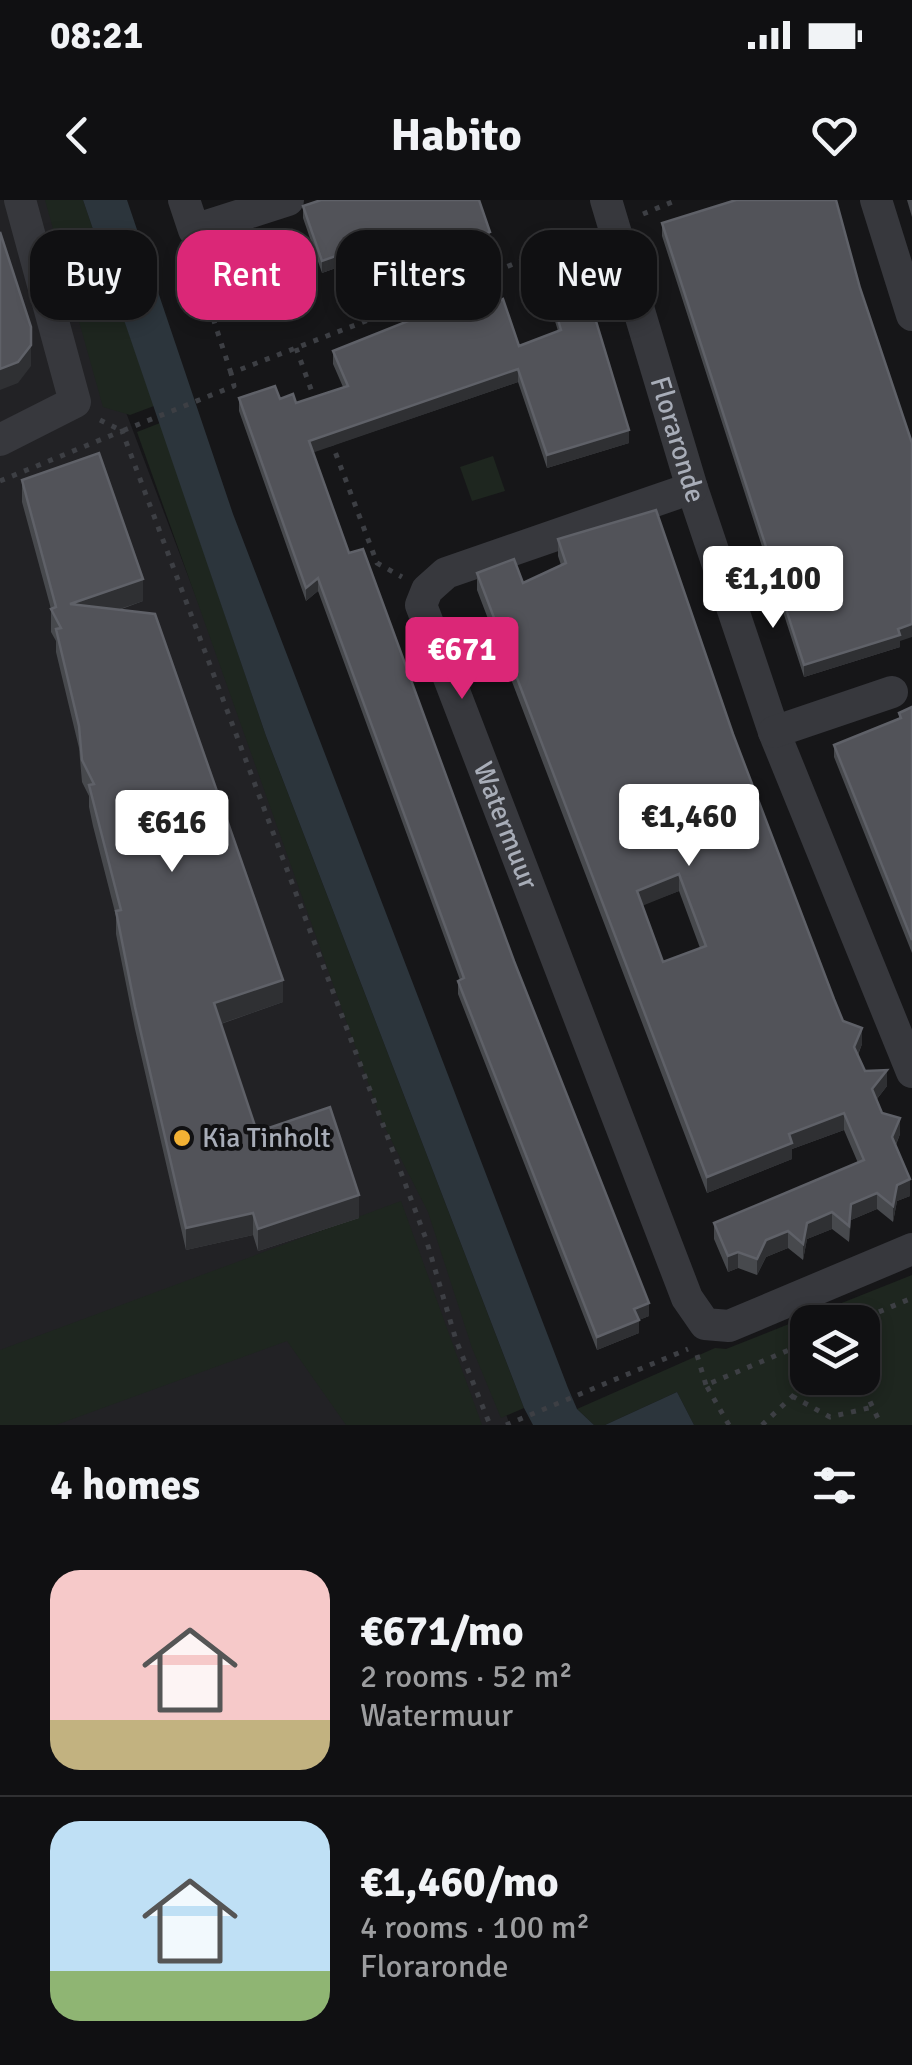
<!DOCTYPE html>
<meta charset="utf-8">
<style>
:root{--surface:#101012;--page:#19191b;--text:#f1f3f6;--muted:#9c9d9f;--line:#303032;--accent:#db2777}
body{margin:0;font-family:Signika,sans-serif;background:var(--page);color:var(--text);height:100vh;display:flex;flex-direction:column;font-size:38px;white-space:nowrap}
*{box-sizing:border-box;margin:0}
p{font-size:32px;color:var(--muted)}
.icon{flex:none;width:55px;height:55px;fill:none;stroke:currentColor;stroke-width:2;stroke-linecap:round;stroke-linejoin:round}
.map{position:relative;height:1225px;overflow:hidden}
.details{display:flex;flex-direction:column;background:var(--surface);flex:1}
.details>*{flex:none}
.hud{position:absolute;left:30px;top:30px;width:852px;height:90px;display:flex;gap:20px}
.buttons{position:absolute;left:790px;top:1105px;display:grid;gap:20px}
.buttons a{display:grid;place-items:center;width:90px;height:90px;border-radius:20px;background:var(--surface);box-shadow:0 5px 15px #0003,0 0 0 2px var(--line);font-size:50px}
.price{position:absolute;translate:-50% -85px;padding:0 22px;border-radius:10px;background:#fff;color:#222;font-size:32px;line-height:65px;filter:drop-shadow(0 2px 5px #0008)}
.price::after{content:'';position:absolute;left:50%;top:60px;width:30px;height:22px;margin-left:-15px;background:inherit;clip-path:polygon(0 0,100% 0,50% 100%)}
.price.on{background:var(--accent);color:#fff}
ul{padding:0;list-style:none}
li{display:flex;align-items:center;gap:30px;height:250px;padding:0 50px}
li+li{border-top:2px solid var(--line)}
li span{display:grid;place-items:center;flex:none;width:280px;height:200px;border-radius:30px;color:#555}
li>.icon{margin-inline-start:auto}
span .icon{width:120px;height:120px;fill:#fffc;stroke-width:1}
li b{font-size:42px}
h2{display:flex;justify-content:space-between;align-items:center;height:120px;padding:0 50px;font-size:42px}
.tag{padding:0 35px;border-radius:30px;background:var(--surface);box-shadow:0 5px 15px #0003,0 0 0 2px var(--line);font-size:35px;line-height:90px}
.tag.on{background:var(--accent);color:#fff}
.status{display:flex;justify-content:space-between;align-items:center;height:70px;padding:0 50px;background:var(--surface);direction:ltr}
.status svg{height:28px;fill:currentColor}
header{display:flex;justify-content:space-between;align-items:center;height:130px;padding:0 50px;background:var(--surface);font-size:45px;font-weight:700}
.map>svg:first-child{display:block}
</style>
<div class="status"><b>08:21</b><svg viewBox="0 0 49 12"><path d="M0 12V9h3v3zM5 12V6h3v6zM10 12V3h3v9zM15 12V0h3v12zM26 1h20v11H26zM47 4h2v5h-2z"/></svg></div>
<header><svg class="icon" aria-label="back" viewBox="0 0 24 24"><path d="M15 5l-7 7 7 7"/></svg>Habito<svg class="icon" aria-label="heart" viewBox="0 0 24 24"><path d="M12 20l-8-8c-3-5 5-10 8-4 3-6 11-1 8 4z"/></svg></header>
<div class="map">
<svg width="912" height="1225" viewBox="0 0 912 1225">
<rect width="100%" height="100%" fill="#161618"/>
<!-- built -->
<polygon fill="#222225" points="0,0 52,0 99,141 510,1225 0,1225"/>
<!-- green -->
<g fill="#1e261f" fill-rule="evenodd">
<polygon points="45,0 83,0 154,206 130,215 103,207"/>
<polygon points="160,223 266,536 524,1208 501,1218 472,1148 428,1012 382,922 137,232"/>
<polygon points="493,256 505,291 472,301 460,267"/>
<polygon points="401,1001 482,1225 346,1225 287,1141 56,1225 0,1225 0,1150"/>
<path d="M912,1075V1225H694L677,1192L605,1225H594L577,1209L715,1148L726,1149ZM808,1122H862V1178H808Z"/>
</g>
<!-- water -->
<g fill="#2c353c">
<polygon points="83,0 127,0 233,314 568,1188 577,1209 594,1225 533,1225 524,1208 266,536"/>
<polygon points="677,1192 694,1225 605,1225"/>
</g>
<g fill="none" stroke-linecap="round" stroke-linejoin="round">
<!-- path -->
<g stroke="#3d3f44" stroke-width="5" stroke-dasharray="5 8" stroke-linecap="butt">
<polyline points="643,14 677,0"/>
<polyline points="193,57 231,173"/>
<polyline points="296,148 316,203"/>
<polyline points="100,220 122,231 234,186 231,173 586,36"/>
<polyline points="331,241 377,363 402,377"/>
<polyline points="0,281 122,231 426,1039 456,1140 490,1225"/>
<polyline points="855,1122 912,1098"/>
<polyline points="697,1155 706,1185"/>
<polyline points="859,1178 881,1225"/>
<polyline points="792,1196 830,1217 873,1207"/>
<polyline points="506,1225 688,1149"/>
<polyline points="729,1225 706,1185 808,1142"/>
<polyline points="762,1225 812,1178"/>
</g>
<!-- street -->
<g stroke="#37383d" stroke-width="32">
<polyline points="184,0 194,30 288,0"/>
<path id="s1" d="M606,0L692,288L774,532L912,872"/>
<polyline points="876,0 912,115"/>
<polyline points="0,240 75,202 20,0"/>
<path id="s2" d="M692,288L446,373L427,390L421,405L687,1098L705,1124L729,1126L912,1049"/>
<polyline points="774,532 892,492"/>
</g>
</g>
<!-- wall -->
<g fill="#47494d" fill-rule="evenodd">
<polygon points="734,0 836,0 900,447 804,477 662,36 662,23 734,2"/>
<polygon points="907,0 912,0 912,17"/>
<polygon points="303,6 490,45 356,93 347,64 322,73 303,18"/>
<polygon points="545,75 629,243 547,268 518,182 313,252 349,353 514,761 649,1116 639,1120 639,1133 597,1150 458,794 458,781 460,780 318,391 306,401 239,211 239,198 280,199 296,203 343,187 333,164 333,151 519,146 558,131 545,88"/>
<polygon points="22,280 143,401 119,410 283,802 221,824 257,932 359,1018 258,1051 253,1035 186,1050 135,829 116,734 116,716 93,626 89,607 89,596 82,582 79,548 56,452 56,441 51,432 51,409 22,302"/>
<path d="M558,339L733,534L834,799L843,821L862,844L858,855L865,871L887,886L877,899L882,913L900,934L896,945L910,996L897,1001L893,1022L877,1009L851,1020L849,1042L832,1029L807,1039L803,1060L788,1048L766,1057L757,1075L738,1068L728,1072L714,1039V1023L858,963L844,930L792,949V959L707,993L477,390V373L523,383L561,365L558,356ZM679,691L700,748L663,762L642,705Z"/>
<polygon points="912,507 912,753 834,557 834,545 899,519 899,513"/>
</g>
<!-- shaded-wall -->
<g fill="#2f3033">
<polygon points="490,32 490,45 356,93 356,80"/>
<polygon points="347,52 347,64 322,73 322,61"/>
<polygon points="31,127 31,166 18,183 0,190 0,169"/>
<polygon points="518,169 518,182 309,254 309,241"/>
<polygon points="629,230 629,243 547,268 547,255"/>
<polygon points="318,378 318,391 306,401 306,388"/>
<polygon points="143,379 143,401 70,426 70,404"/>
<polygon points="912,424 912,437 900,441 900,447 804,477 804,465"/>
<polygon points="679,674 679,691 637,708 637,691"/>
<polygon points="283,780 283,802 214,826 214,803"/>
<polygon points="862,828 862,844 854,863 854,847"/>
<polygon points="887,870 887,886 872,905 872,889"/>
<polygon points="844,913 844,930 792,949 792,959 707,993 707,977 789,934"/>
<polygon points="900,918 900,934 892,953 892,937"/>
<polygon points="910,979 910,996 897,1001 893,1022 893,1006 897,985"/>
<polygon points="877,993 877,1009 851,1020 849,1042 851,1004"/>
<polygon points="359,995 359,1018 258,1051 258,1029"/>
<polygon points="832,1012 832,1029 807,1039 803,1060 803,1044 807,1023"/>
<polygon points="253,1013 253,1035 186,1050 186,1028"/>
<polygon points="788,1031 788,1048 766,1057 757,1075 757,1059 766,1040"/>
<polygon points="738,1052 738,1068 728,1072 728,1056"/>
<polygon points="649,1103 649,1116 634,1122 634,1109"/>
<polygon points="639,1120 639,1133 597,1150 597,1137"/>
</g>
<!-- building -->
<g fill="#525359" stroke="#5f6168" stroke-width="2.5" fill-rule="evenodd">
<polygon points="321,0 479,0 490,32 356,80 347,52 322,61 303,6"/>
<polygon points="736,0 836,0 860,88 912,243 912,424 898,429 900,435 804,465 662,23"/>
<polygon points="0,32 31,127 31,145 18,162 0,169"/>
<polygon points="579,65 629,230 547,255 518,169 309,241 349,353 363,349 514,761 649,1103 634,1109 639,1120 597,1137 458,781 464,778 318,378 306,388 239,198 275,186 280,199 293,194 296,203 348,186 333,151 483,91 489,105 503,99 519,146 561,130 545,75"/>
<polygon points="99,253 143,379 70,404 155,414 283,780 214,803 257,932 330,907 359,995 258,1029 253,1013 186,1028 135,807 116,711 121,710 89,585 94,584 82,560 79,526 56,429 61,428 51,409 56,407 22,280"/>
<path d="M656,310L733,534L834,799L843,821L862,828L854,847L865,871L887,870L872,889L882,913L900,918L892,937L910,979L897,985L893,1006L877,993L851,1004L849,1026L832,1012L807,1023L803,1044L788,1031L766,1040L757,1059L738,1052L728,1056L714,1023L864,960L844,913L789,934L792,943L707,977L477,373L514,359L523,383L566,363L558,339ZM679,674L706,746L663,762L637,691Z"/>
<polygon points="912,507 912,740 834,545 901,518 899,513"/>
</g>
<!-- markers -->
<circle fill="#f2b134" stroke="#111113" stroke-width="4" cx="182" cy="938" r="10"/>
<g text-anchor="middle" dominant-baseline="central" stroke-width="8" stroke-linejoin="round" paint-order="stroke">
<!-- street labels -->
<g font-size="28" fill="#a8adb8" stroke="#111113">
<text stroke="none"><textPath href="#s1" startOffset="250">Floraronde</textPath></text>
<text stroke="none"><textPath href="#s2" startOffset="538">Watermuur</textPath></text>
</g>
<!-- poi labels -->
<g font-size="28" fill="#a8adb8" stroke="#111113" text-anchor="start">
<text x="202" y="938">Kia Tinholt</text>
</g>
</g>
</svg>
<div class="buttons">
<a><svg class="icon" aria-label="layers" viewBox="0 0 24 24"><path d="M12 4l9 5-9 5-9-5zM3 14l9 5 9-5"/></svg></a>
</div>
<b class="price" style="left:773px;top:431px">€1,100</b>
<b class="price on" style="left:462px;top:502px">€671</b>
<b class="price" style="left:689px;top:669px">€1,460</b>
<b class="price" style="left:172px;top:675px">€616</b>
<div class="hud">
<a class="tag">Buy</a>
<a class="tag on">Rent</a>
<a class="tag">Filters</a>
<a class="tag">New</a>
</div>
</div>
<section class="details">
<h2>4 homes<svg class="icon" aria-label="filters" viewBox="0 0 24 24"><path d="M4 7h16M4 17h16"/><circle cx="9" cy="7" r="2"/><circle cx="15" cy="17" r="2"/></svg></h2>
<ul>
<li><span style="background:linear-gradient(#f6c9c9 75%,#c2b280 0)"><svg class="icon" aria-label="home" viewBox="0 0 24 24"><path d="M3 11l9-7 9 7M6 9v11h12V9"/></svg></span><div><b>€671/mo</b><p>2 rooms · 52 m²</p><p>Watermuur</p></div></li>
<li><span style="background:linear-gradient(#bfe0f5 75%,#8fb573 0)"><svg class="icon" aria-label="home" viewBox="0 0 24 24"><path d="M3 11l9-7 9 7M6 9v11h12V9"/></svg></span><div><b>€1,460/mo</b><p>4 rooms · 100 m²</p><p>Floraronde</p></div></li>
</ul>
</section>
